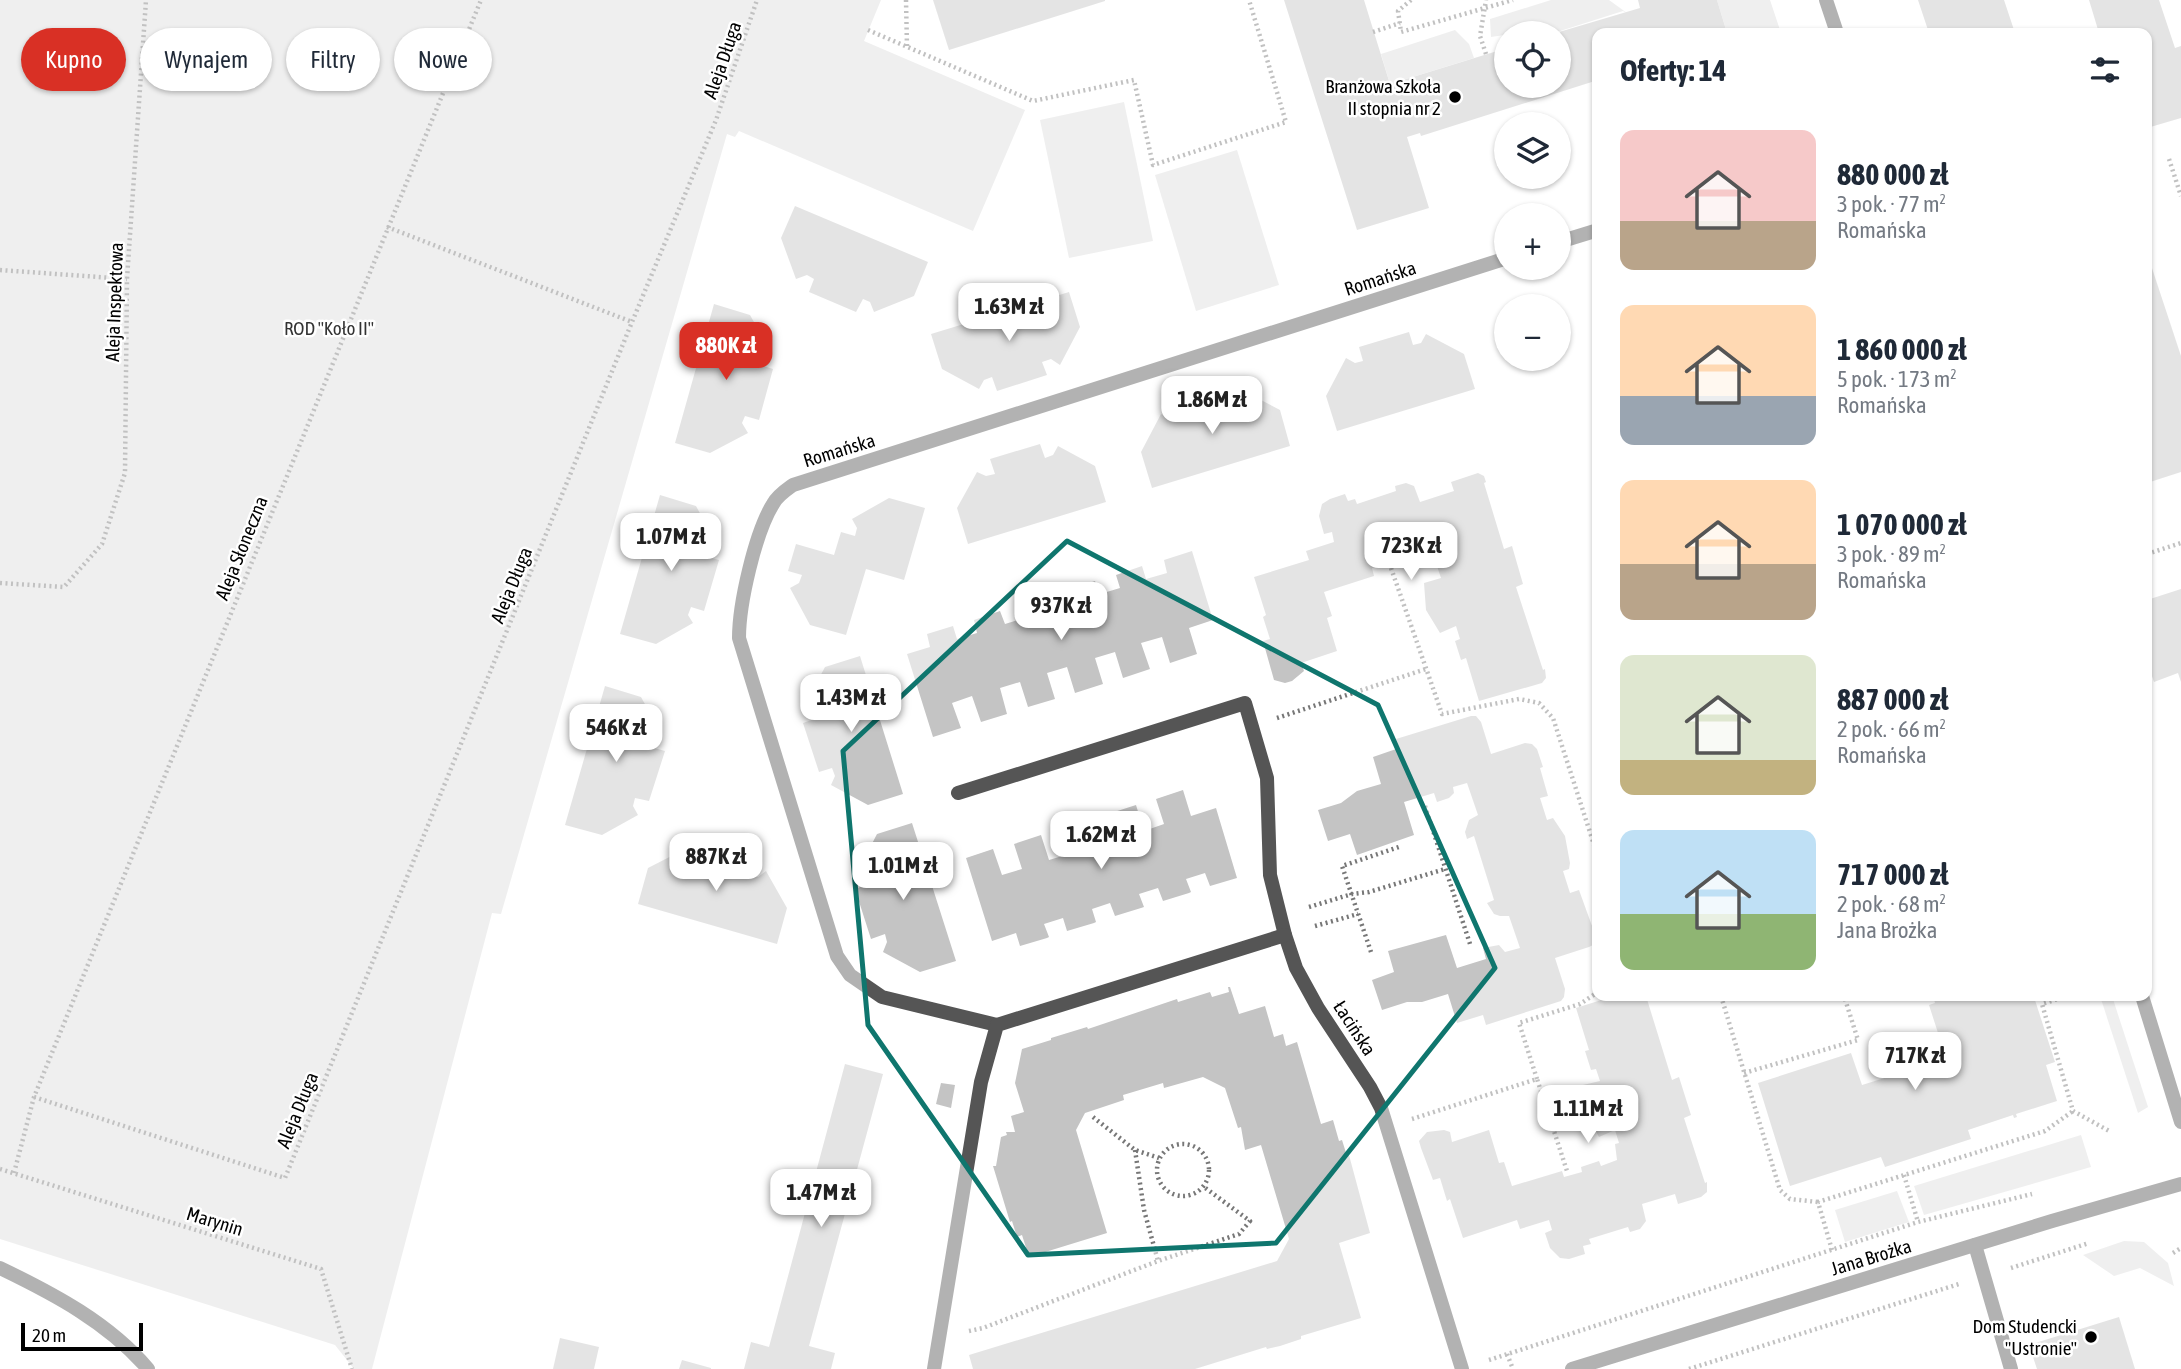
<!DOCTYPE html>
<html lang="pl">
<meta charset="utf-8">
<style>
:root{--surface:#fff;--page:#f2f2f3;--text:#1f2937;--muted:#747a83;--accent:#d93025}
body{margin:0;font-family:"Asap Condensed",sans-serif;background:var(--page);color:var(--text);height:100vh;display:flex;flex-direction:column;font-size:26px;white-space:nowrap}
*{box-sizing:border-box;margin:0}
p{font-size:23px;color:var(--muted)}
.icon{flex:none;width:38px;height:38px;fill:none;stroke:currentColor;stroke-width:2;stroke-linecap:round;stroke-linejoin:round}
.map{position:relative;flex:1;overflow:hidden}
.side{position:absolute;left:1592px;top:28px;width:560px;height:973px;display:flex;flex-direction:column;background:var(--surface);border-radius:14px;box-shadow:0 2px 5px #0004}
.side>*{flex:none}
.banner{position:absolute;left:21px;top:28px;width:665px;height:63px;display:flex;gap:14px}
.controls{position:absolute;left:1494px;top:21px;display:grid;gap:14px}
.controls a{display:grid;place-items:center;width:77px;height:77px;border-radius:50%;background:var(--surface);box-shadow:0 2px 5px #0004;font-size:35px}
.scale{position:absolute;left:21px;bottom:18px;width:122px;box-sizing:border-box;padding-left:7px;border:4px solid #000;border-top:0;font-size:19px;line-height:24px;white-space:nowrap;color:#000;-webkit-text-stroke:5px #fff;paint-order:stroke}
.price{position:absolute;translate:-50% -60px;padding:0 16px;border-radius:14px;background:#fff;color:#222;font-size:23px;line-height:46px;filter:drop-shadow(0 2px 4px #0008)}
.price::after{content:'';position:absolute;left:50%;top:42px;width:21px;height:16px;margin-left:-10px;background:inherit;clip-path:polygon(0 0,100% 0,50% 100%)}
.price.on{background:var(--accent);color:#fff}
ul{padding:0;list-style:none}
li{display:flex;align-items:center;gap:21px;height:175px;padding:0 28px}
li span{display:grid;place-items:center;flex:none;width:196px;height:140px;border-radius:14px;color:#555}
li>.icon{margin-inline-start:auto}
span .icon{width:84px;height:84px;fill:#fffc;stroke-width:1}
li b{font-size:30px}
h2{display:flex;justify-content:space-between;align-items:center;height:84px;padding:0 28px;font-size:30px}
.chip{padding:0 24px;border-radius:32px;background:var(--surface);box-shadow:0 2px 5px #0004;font-size:24px;line-height:63px}
.chip.on{background:var(--accent);color:#fff}
.map>svg:first-child{display:block}
</style>
<div class="map">
<svg width="2181" height="1369" viewBox="0 0 2181 1369">
<rect width="100%" height="100%" fill="#fff"/>
<!-- green -->
<g fill="#dcdcdc">
<polygon points="0,0 881,0 864,41 1025,110 973,231 739,131 735,137 727,134 501,914 492,913 372,1369 354,1369 335,1345 0,1239"/>
<polygon points="1551,0 1609,0 1627,13 1623,11 1554,33 1507,33 1507,41 1504,35 1491,37 1490,19"/>
<polygon points="1717,0 1770,0 1781,33 1727,33"/>
<polygon points="1455,30 1469,44 1474,58 1390,84 1381,54"/>
<polygon points="1124,102 1153,241 1069,258 1040,120"/>
<polygon points="1237,150 1279,285 1196,311 1155,175"/>
<polygon points="2100,996 2112,996 2148,1107 2138,1113"/>
<polygon points="2081,1135 2091,1167 1924,1215 1914,1186"/>
<polygon points="1897,1191 1909,1222 1845,1242 1835,1210"/>
<polygon points="2124,1241 2144,1242 2168,1263 2174,1286 2140,1268 2114,1276 2083,1255"/>
</g>
<!-- building -->
<g fill="#c4c4c4">
<polygon points="933,0 1105,0 1105,1 949,50"/>
<polygon points="1284,0 1364,0 1390,84 1507,48 1507,86 1559,86 1559,32 1640,8 1638,0 1717,0 1727,33 1598,33 1598,80 1421,136 1420,133 1407,137 1429,208 1357,230"/>
<polygon points="1918,0 2004,0 2015,33 1929,33"/>
<polygon points="2089,0 2159,0 2175,48 2181,46 2181,118 2147,128 2147,33 2099,33"/>
<polygon points="795,206 928,262 914,296 874,312 870,302 863,299 856,312 809,292 814,279 807,275 796,279 781,238"/>
<polygon points="2147,253 2181,356 2181,472 2147,483"/>
<polygon points="1069,292 1080,327 1060,365 1051,359 1042,362 1047,375 997,391 992,377 984,380 979,389 942,369 931,334"/>
<polygon points="714,304 750,315 771,352 762,357 760,365 773,369 759,420 745,416 742,423 748,433 710,453 675,443"/>
<polygon points="1409,332 1413,345 1421,343 1426,334 1464,354 1475,389 1337,431 1326,396 1346,358 1355,363 1363,361 1359,347"/>
<polygon points="1224,388 1229,402 1236,399 1242,390 1280,410 1290,446 1152,488 1141,452 1161,414 1171,420 1179,417 1175,403"/>
<polygon points="1040,444 1045,458 1053,455 1058,446 1095,466 1106,502 968,544 957,508 977,472 986,476 995,474 990,459"/>
<polygon points="1478,473 1484,476 1486,482 1484,483 1504,549 1512,546 1523,584 1516,587 1543,670 1545,669 1546,678 1542,683 1479,701 1466,658 1461,660 1455,641 1460,639 1456,626 1440,633 1426,610 1424,583 1441,578 1437,566 1431,564 1424,552 1409,557 1410,562 1391,568 1390,563 1372,568 1374,576 1324,592 1332,616 1327,618 1337,651 1301,663 1304,671 1292,681 1285,683 1274,680 1263,641 1270,639 1263,617 1266,615 1254,577 1309,560 1306,551 1334,542 1332,532 1324,534 1319,516 1322,504 1330,499 1345,494 1348,501 1355,499 1357,504 1396,491 1395,486 1406,483 1414,486 1420,502 1454,491 1451,482"/>
<polygon points="660,495 696,506 716,543 707,548 705,556 719,560 704,611 691,607 688,615 693,623 656,644 620,634"/>
<polygon points="889,498 925,508 904,580 866,569 846,635 810,625 790,588 799,583 802,575 788,571 796,544 834,555 841,532 855,536 857,528 852,519"/>
<polygon points="1192,551 1213,620 1189,628 1197,654 1170,663 1162,637 1141,643 1150,669 1123,678 1115,652 1095,658 1103,684 1075,693 1067,667 1047,673 1055,699 1028,707 1020,682 1000,688 1007,714 981,722 972,696 952,703 961,728 933,737 907,654 930,647 927,634 953,626 957,639 977,633 974,620 1000,611 1005,624 1025,618 1021,605 1048,596 1052,609 1072,603 1068,590 1095,581 1100,594 1120,588 1116,575 1142,566 1146,579 1167,573 1164,560"/>
<polygon points="2181,589 2181,682 2178,673 2154,682 2150,670 2147,671 2147,600"/>
<polygon points="860,656 903,794 868,805 831,785 835,776 832,768 819,772 803,723 817,718 814,710 805,705 825,667"/>
<polygon points="605,686 641,697 661,733 653,739 651,747 665,751 649,801 635,798 633,806 638,815 602,835 565,825"/>
<polygon points="1471,716 1476,716 1481,722 1491,754 1525,743 1532,744 1537,749 1543,767 1540,768 1548,796 1540,798 1547,820 1553,818 1565,836 1570,863 1569,869 1563,871 1570,893 1579,890 1596,937 1593,945 1589,947 1555,958 1565,989 1564,997 1561,1001 1486,1025 1483,1015 1457,1023 1448,994 1422,1002 1407,1002 1382,1010 1372,980 1394,972 1388,951 1446,935 1457,968 1486,959 1483,948 1499,945 1505,952 1520,948 1509,916 1500,916 1494,914 1487,903 1494,900 1474,836 1467,839 1465,832 1469,820 1478,815 1467,783 1453,787 1454,793 1449,798 1437,802 1434,793 1404,802 1414,835 1357,855 1350,834 1328,841 1318,810 1341,803 1357,791 1381,784 1373,757 1399,748 1396,739"/>
<polygon points="1183,790 1191,816 1216,808 1237,878 1210,886 1205,873 1186,879 1191,892 1189,893 1163,901 1158,888 1139,894 1144,907 1141,908 1115,916 1110,903 1092,909 1096,922 1094,923 1067,931 1063,918 1044,924 1049,937 1047,938 1020,946 1016,933 992,941 966,858 993,849 1002,875 1022,869 1014,844 1041,835 1049,860 1069,854 1061,829 1088,820 1096,845 1116,839 1108,814 1136,805 1144,831 1164,824 1156,799"/>
<polygon points="912,823 956,961 920,972 883,952 887,942 885,934 871,939 855,889 869,884 867,876 858,871 877,834"/>
<polygon points="703,846 753,860 749,874 758,877 766,871 787,908 777,944 638,904 648,868 685,849 690,858 699,860"/>
<polygon points="1228,987 1230,987 1239,1014 1265,1006 1274,1037 1283,1034 1286,1046 1297,1042 1321,1124 1333,1120 1339,1141 1342,1140 1347,1156 1349,1155 1370,1233 1339,1243 1361,1318 1301,1336 1301,1339 1280,1346 1267,1349 1266,1347 1195,1369 973,1369 969,1355 1277,1261 1289,1239 1261,1145 1245,1150 1241,1127 1238,1128 1225,1088 1203,1077 1164,1088 1163,1083 1123,1095 1124,1100 1085,1113 1076,1130 1107,1233 1029,1257 1022,1235 1017,1237 1012,1221 1010,1222 993,1166 996,1166 1001,1137 1007,1135 1006,1132 1015,1132 1011,1116 1024,1112 1015,1083 1022,1049 1051,1040 1051,1038 1087,1027 1088,1029 1177,999 1178,1002 1210,992 1212,997 1229,992"/>
<polygon points="1614,996 1646,996 1672,1080 1679,1077 1691,1115 1684,1118 1705,1183 1707,1182 1707,1192 1701,1197 1678,1204 1675,1194 1642,1204 1646,1221 1640,1229 1630,1232 1628,1227 1589,1239 1591,1244 1583,1246 1585,1254 1569,1259 1560,1258 1550,1248 1545,1233 1552,1230 1549,1220 1520,1229 1517,1220 1463,1238 1450,1199 1447,1201 1440,1178 1433,1180 1421,1148 1419,1141 1427,1132 1444,1130 1450,1132 1452,1142 1489,1130 1499,1163 1504,1162 1512,1186 1562,1171 1564,1177 1582,1172 1581,1167 1599,1161 1601,1166 1617,1160 1615,1144 1619,1143 1615,1130 1599,1137 1585,1111 1583,1085 1600,1081 1596,1069 1591,1070 1585,1051 1589,1050 1576,1008"/>
<polygon points="1933,996 2024,996 2025,999 2034,997 2055,1062 2046,1065 2057,1101 2016,1114 2017,1117 2014,1118 2013,1115 1968,1130 1971,1139 1885,1167 1881,1157 1790,1186 1758,1083 1851,1053 1862,1085 1936,1062 1938,1067 1948,1064 1929,1005 1935,1003"/>
<polygon points="845,1064 883,1074 809,1346 835,1353 831,1369 744,1369 751,1342 769,1347"/>
<polygon points="941,1083 955,1085 951,1108 936,1104"/>
<polygon points="2119,1317 2135,1369 2037,1369 2029,1345"/>
<polygon points="560,1338 599,1347 594,1369 553,1369"/>
<polygon points="682,1360 711,1368 711,1369 679,1369"/>
</g>
<g fill="none" stroke-linecap="round" stroke-linejoin="round">
<!-- path -->
<g stroke="#777" stroke-width="4.5" stroke-dasharray="2 3.5" stroke-linecap="butt">
<polyline points="906,0 907,47"/>
<polyline points="1411,0 1398,11 1401,32 1513,0"/>
<polyline points="868,30 1033,101 1134,80 1153,165 1286,122 1249,0"/>
<polyline points="1373,32 1400,23"/>
<polyline points="1486,54 1480,36 1486,0"/>
<polyline points="2169,159 2181,196"/>
<polyline points="387,227 632,322"/>
<polyline points="0,270 127,279"/>
<polyline points="2147,554 2181,543"/>
<polyline points="1391,568 1442,714 1519,699 1539,703 1553,718 1598,857"/>
<polyline points="0,583 64,587 102,544 125,473 127,279 146,0"/>
<polyline points="1277,718 1426,669"/>
<polyline points="1425,806 1471,947"/>
<polyline points="1309,907 1352,894 1369,892 1445,869"/>
<polyline points="1315,926 1358,914"/>
<polyline points="1371,952 1342,866 1399,847"/>
<polyline points="1721,996 1780,1190 1790,1199 1818,1202"/>
<polyline points="2067,996 2042,1004 2073,1111 2111,1132"/>
<polyline points="1744,1073 1858,1040 1844,996"/>
<polyline points="1537,1079 1519,1023 1580,1004 1598,992"/>
<polyline points="34,1097 285,1178 632,322 716,120 757,0"/>
<polyline points="1093,1117 1135,1150 1159,1158"/>
<polyline points="1412,1119 1537,1079 1567,1171"/>
<circle cx="1183" cy="1170" r="26"/>
<polyline points="1135,1150 1144,1210 1158,1261"/>
<polyline points="0,1169 321,1269 352,1369"/>
<polyline points="14,1173 34,1097 481,0"/>
<polyline points="1904,1175 1918,1222"/>
<polyline points="1832,1250 1818,1202 2045,1131 2073,1111"/>
<polyline points="2173,1253 2181,1248"/>
<polyline points="2011,1268 2089,1243"/>
<polyline points="969,1331 983,1328 1158,1261 1239,1234 1250,1221 1204,1187"/>
<polyline points="1507,1354 1513,1369"/>
<polyline points="1489,1360 1918,1222 2032,1194"/>
<polyline points="1689,1369 1959,1284"/>
</g>
<!-- service -->
<g stroke="#555" stroke-width="14">
<polyline points="1975,1245 2011,1369"/>
<path d="M0,1268C54,1294 109,1323 148,1369"/>
</g>
<!-- minor -->
<g stroke="#555" stroke-width="14">
<polyline points="1559,242 1598,230"/>
<polyline points="958,793 1245,703 1267,778 1270,875 1285,935 1296,968 1318,1008 1370,1087 1381,1108 1462,1369"/>
<path d="M997,1025L882,997L850,975L837,956L739,638C739,604 755,533 773,504C777,496 786,490 793,485L1507,258"/>
<polyline points="934,1369 981,1082 997,1025 1285,935"/>
<polyline points="1572,1369 2052,1221 2181,1184"/>
</g>
<!-- tertiary -->
<g stroke="#555" stroke-width="14">
<polyline points="1826,0 1837,33"/>
<polyline points="2142,996 2181,1122"/>
</g>
</g>
<!-- marked area -->
<path d="M0 0H2181V1369H0ZM1067,541L1378,705L1495,968L1276,1243L1028,1255L868,1025L843,751Z" fill="#fff" fill-opacity=".55" fill-rule="evenodd"/>
<path fill="none" stroke="#0f766e" stroke-width="5" stroke-linejoin="round" d="M1067,541L1378,705L1495,968L1276,1243L1028,1255L868,1025L843,751Z"/>
<!-- markers -->
<g fill="#000" stroke="#fff" stroke-width="2.5">
<circle cx="1455" cy="97" r="7"/>
<circle cx="2091" cy="1337" r="7"/>
</g>
<g text-anchor="middle" dominant-baseline="central" stroke-width="5" stroke-linejoin="round" paint-order="stroke">
<!-- street labels -->
<g font-size="19" fill="#000" stroke="#fff">
<text transform="translate(722 60) rotate(-71)">Aleja Długa</text>
<text transform="translate(1380 278) rotate(-18)">Romańska</text>
<text transform="translate(114 302) rotate(-88)">Aleja Inspektowa</text>
<text transform="translate(839 450) rotate(-17)">Romańska</text>
<text transform="translate(241 548) rotate(-68)">Aleja Słoneczna</text>
<text transform="translate(511 585) rotate(-68)">Aleja Długa</text>
<text transform="translate(1355 1028) rotate(57)">Łacińska</text>
<text transform="translate(297 1110) rotate(-68)">Aleja Długa</text>
<text transform="translate(215 1221) rotate(17)">Marynin</text>
<text transform="translate(1871 1257) rotate(-17)">Jana Brożka</text>
</g>
<!-- poi labels -->
<g font-size="19" fill="#000" stroke="#fff" text-anchor="end">
<text x="1441" y="86">Branżowa Szkoła<tspan x="1441" dy="22">II stopnia nr 2</tspan></text>
<text x="2077" y="1326">Dom Studencki<tspan x="2077" dy="22">"Ustronie"</tspan></text>
</g>
<!-- park labels -->
<g font-size="19" fill="#333" stroke="#fff">
<text x="329" y="328">ROD "Koło II"</text>
</g>
</g>
</svg>
<div class="controls">
<a><svg class="icon" aria-label="locate" viewBox="0 0 24 24"><circle cx="12" cy="12" r="6"/><path d="M12 2v4M12 18v4M2 12h4M18 12h4"/></svg></a>
<a><svg class="icon" aria-label="layers" viewBox="0 0 24 24"><path d="M12 4l9 5-9 5-9-5zM3 14l9 5 9-5"/></svg></a>
<a>+</a>
<a>−</a>
</div>
<div class="scale">20 m</div>
<b class="price" style="left:1009px;top:343px">1.63M zł</b>
<b class="price on" style="left:726px;top:382px">880K zł</b>
<b class="price" style="left:1212px;top:436px">1.86M zł</b>
<b class="price" style="left:671px;top:573px">1.07M zł</b>
<b class="price" style="left:1411px;top:582px">723K zł</b>
<b class="price" style="left:1061px;top:642px">937K zł</b>
<b class="price" style="left:851px;top:734px">1.43M zł</b>
<b class="price" style="left:616px;top:764px">546K zł</b>
<b class="price" style="left:1101px;top:871px">1.62M zł</b>
<b class="price" style="left:716px;top:893px">887K zł</b>
<b class="price" style="left:903px;top:902px">1.01M zł</b>
<b class="price" style="left:1915px;top:1092px">717K zł</b>
<b class="price" style="left:1588px;top:1145px">1.11M zł</b>
<b class="price" style="left:821px;top:1229px">1.47M zł</b>
<div class="banner">
<a class="chip on">Kupno</a>
<a class="chip">Wynajem</a>
<a class="chip">Filtry</a>
<a class="chip">Nowe</a>
</div>
<section class="side">
<h2>Oferty: 14<svg class="icon" aria-label="filters" viewBox="0 0 24 24"><path d="M4 7h16M4 17h16"/><circle cx="9" cy="7" r="2"/><circle cx="15" cy="17" r="2"/></svg></h2>
<ul>
<li><span style="background:linear-gradient(#f6c9c9 65%,#b9a48a 0)"><svg class="icon" aria-label="home" viewBox="0 0 24 24"><path d="M3 11l9-7 9 7M6 9v11h12V9"/></svg></span><div><b>880 000 zł</b><p>3 pok. · 77 m²</p><p>Romańska</p></div></li>
<li><span style="background:linear-gradient(#ffd9b3 65%,#9aa5b1 0)"><svg class="icon" aria-label="home" viewBox="0 0 24 24"><path d="M3 11l9-7 9 7M6 9v11h12V9"/></svg></span><div><b>1 860 000 zł</b><p>5 pok. · 173 m²</p><p>Romańska</p></div></li>
<li><span style="background:linear-gradient(#ffd9b3 60%,#b9a48a 0)"><svg class="icon" aria-label="home" viewBox="0 0 24 24"><path d="M3 11l9-7 9 7M6 9v11h12V9"/></svg></span><div><b>1 070 000 zł</b><p>3 pok. · 89 m²</p><p>Romańska</p></div></li>
<li><span style="background:linear-gradient(#dfe7d0 75%,#c2b280 0)"><svg class="icon" aria-label="home" viewBox="0 0 24 24"><path d="M3 11l9-7 9 7M6 9v11h12V9"/></svg></span><div><b>887 000 zł</b><p>2 pok. · 66 m²</p><p>Romańska</p></div></li>
<li><span style="background:linear-gradient(#bfe0f5 60%,#8fb573 0)"><svg class="icon" aria-label="home" viewBox="0 0 24 24"><path d="M3 11l9-7 9 7M6 9v11h12V9"/></svg></span><div><b>717 000 zł</b><p>2 pok. · 68 m²</p><p>Jana Brożka</p></div></li>
</ul>
</section>
</div>
